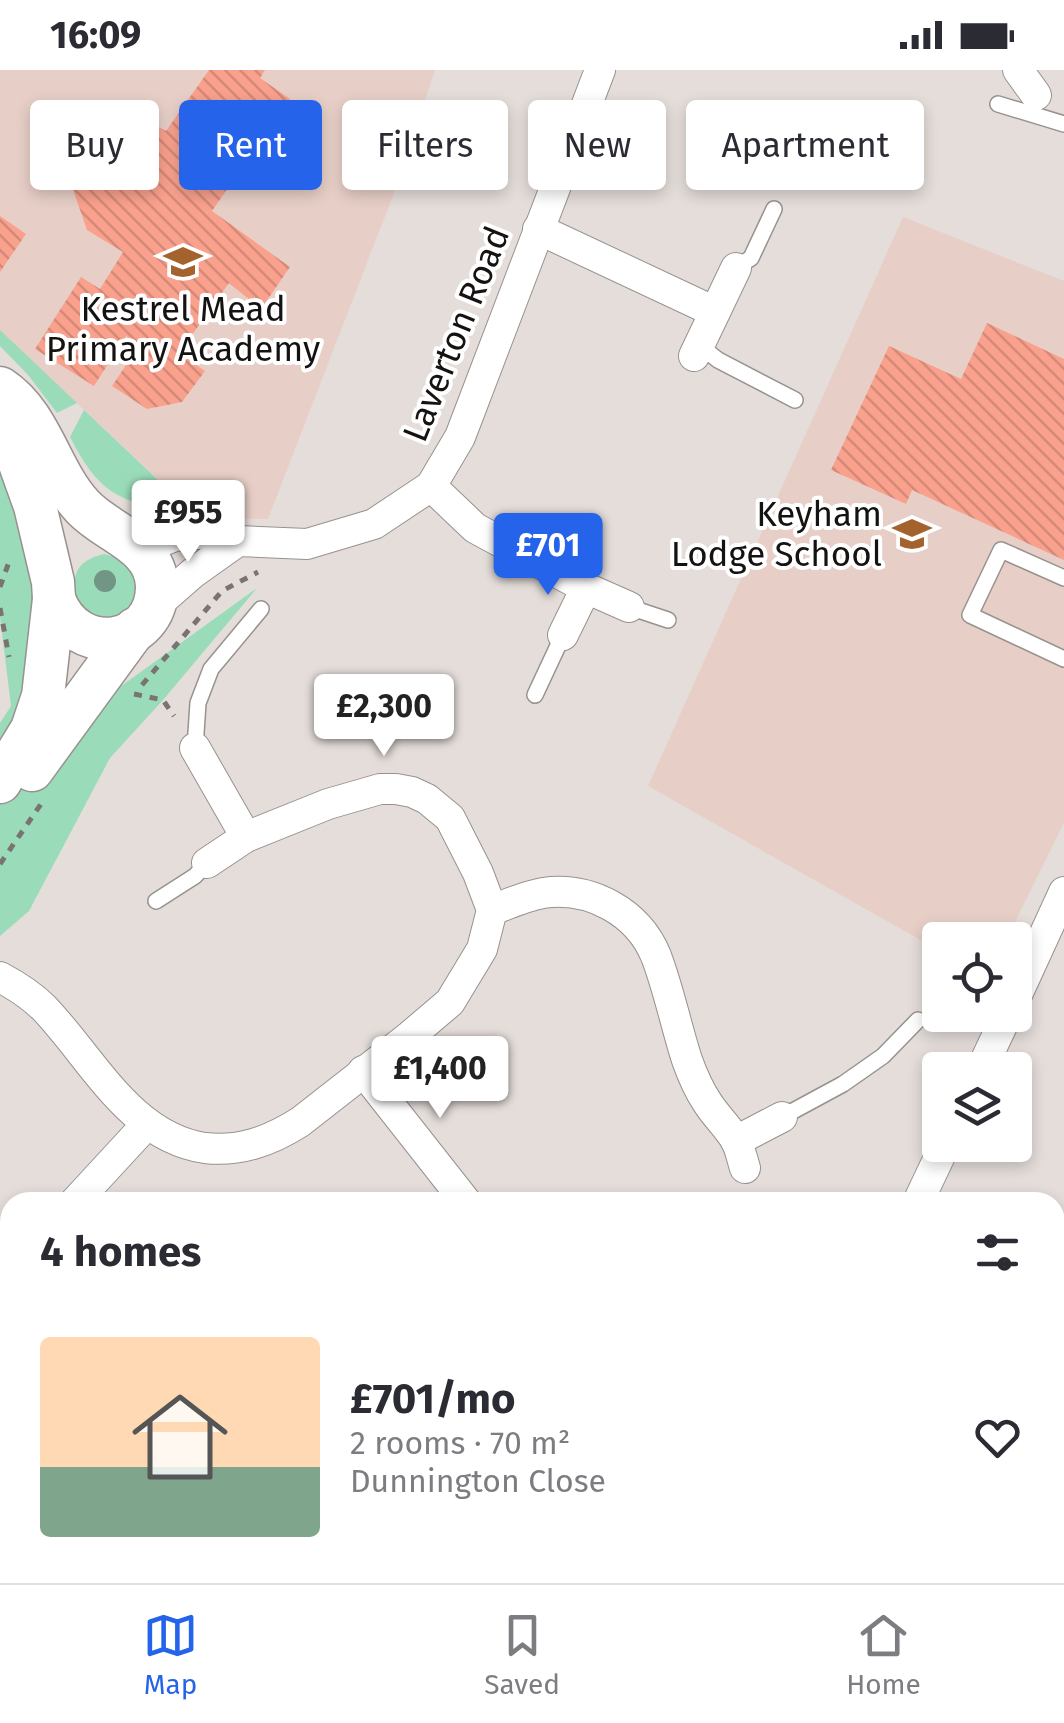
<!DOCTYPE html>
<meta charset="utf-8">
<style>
:root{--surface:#fff;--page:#f2f2f3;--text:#2b2b33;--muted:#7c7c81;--line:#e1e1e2;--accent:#2563eb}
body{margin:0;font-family:"Fira Sans",sans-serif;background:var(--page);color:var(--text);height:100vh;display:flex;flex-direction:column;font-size:38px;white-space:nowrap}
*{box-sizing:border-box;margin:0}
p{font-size:32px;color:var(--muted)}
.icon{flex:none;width:55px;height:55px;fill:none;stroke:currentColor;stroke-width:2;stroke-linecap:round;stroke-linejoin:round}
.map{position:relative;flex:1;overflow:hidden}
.drawer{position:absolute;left:0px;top:1122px;width:1065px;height:392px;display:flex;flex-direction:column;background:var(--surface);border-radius:30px 30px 0 0;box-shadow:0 5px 15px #0003}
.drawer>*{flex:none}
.banner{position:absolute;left:30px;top:30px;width:1005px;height:90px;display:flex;gap:20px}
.buttons{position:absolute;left:922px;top:852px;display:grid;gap:20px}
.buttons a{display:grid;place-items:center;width:110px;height:110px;border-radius:10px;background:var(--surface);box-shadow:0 5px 15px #0003;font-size:50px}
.price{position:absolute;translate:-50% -85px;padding:0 22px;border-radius:10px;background:#fff;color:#222;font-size:32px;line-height:65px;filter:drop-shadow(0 2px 5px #0008)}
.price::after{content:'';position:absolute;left:50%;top:60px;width:30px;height:22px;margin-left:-15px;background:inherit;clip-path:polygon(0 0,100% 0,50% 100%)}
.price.on{background:var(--accent);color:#fff}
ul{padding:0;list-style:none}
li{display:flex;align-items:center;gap:30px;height:250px;padding:0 40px}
li span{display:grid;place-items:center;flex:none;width:280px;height:200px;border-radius:10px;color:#555}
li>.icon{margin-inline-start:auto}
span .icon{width:120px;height:120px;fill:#fffc;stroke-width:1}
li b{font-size:42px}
h2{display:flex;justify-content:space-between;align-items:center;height:120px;padding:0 40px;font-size:42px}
.chip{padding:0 35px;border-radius:10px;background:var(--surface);box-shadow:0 5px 15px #0003;font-size:35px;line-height:90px}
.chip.on{background:var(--accent);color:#fff}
.status{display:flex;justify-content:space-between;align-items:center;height:70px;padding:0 50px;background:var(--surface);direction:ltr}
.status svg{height:28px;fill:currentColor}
.dock{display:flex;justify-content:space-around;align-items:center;height:140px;border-top:2px solid var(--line);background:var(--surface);font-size:28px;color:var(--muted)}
.dock a{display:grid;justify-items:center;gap:5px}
.dock .on{color:var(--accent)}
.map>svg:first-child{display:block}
</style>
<div class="status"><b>16:09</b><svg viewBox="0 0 49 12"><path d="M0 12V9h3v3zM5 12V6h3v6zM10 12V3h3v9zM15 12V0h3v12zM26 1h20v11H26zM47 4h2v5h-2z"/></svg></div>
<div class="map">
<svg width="1064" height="1513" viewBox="0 0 1064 1513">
<defs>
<pattern id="building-back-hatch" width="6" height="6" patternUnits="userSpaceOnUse" patternTransform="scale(2.5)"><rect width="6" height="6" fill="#f9a18d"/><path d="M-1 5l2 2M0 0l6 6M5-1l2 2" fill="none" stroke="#d58a79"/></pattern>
</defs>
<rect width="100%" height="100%" fill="#e4ddda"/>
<!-- education -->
<g fill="#e7cfc7">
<polygon points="0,0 435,0 394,123 268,449 199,448 0,261"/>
<polygon points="903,147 1064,211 1064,753 1006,870 940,870 940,881 648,716"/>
</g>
<!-- grass -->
<g fill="#9adcba">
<polygon points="0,260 77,333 57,343 29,306 0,276"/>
<path d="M84,340L176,427L186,436C124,439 98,423 70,367Z"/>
<polygon points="0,385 26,461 39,571 20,689 257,518 163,630 110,688 29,841 0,866 0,653 11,636 0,547"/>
<path d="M104,484L123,489L138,510L133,536L117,548L97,549L77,533C71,507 74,491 104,484Z"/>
</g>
<!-- building -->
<g fill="url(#building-back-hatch)">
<polygon points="209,0 265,0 260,8 290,29 212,141 290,197 261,239 229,213 179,283 205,301 182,332 147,339 112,316 140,274 126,266 94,316 35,279 81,207 100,219 123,182 87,160 69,108 104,60 155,55 166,61"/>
<polygon points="0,146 26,164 0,202"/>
<polygon points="987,253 1064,289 1064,490 912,420 906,434 831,400 889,276 961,309"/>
</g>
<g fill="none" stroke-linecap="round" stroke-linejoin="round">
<!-- lane casing -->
<g stroke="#98928f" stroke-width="18">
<g id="lane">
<polyline points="998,34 1064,54"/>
<polyline points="736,198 751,188 774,139"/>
<polyline points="699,275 718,290 795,330"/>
<polyline points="1064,508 1001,480 970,545 1064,589"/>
<polyline points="629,537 668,550"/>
<polyline points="535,625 563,565"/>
<polyline points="195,678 198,633 211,599 261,539"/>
<polyline points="156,831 195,806 207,793"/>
<polyline points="782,1047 843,1014 883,986 918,950"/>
</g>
</g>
<!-- street casing -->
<g stroke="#98928f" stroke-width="32">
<g id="street">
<polyline points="1018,0 1036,25"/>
<polyline points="538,159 715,242"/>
<polyline points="694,286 736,198"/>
<polyline points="431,416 475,458 586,518 629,537"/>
<polyline points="141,479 175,466 219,462 238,471 307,474 374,454 431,416 460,367 600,0"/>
<polyline points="153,538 193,503 238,471"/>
<polyline points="563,565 586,518"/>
<polyline points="195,678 246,767"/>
<polyline points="207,793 246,767 328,734 380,719 396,719 412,722 427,729 450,748 478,803 492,840"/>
<path d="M0,907C15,915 32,926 44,938C92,988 130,1067 205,1078C240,1082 270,1071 300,1052L410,966L450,932L482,879L492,840C508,834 526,826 543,823C590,816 638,842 656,886C669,920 676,956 687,990C692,1004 699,1020 707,1032C715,1045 727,1056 735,1069C740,1077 742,1089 745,1098"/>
<polyline points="1015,929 1064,822"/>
<polyline points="981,1000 1007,945"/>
<polyline points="363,1001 466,1132"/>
<polyline points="736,1071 782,1047"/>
<polyline points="75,1132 147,1054"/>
<polyline points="918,1132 945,1075"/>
<polyline points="0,1214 10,1214"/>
<polyline points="1055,1232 1064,1237"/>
<polyline points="0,1374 10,1366"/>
<polyline points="439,1505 440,1513"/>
<polyline points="781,1513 783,1505"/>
</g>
</g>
<!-- secondary casing -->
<g stroke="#98928f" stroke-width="45">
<g id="secondary">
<path d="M0,318C42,346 49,400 82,436C106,463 156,473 157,516C158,577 76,590 54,529"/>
<polyline points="0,350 16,383 35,436 53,512 54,529 43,626 32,659 0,712"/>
<polyline points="32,700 135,559"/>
</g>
</g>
<!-- path -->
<g stroke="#797472" stroke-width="5" stroke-dasharray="8 8" stroke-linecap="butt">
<polyline points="0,517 9,492"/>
<polyline points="0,538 9,587"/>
<polyline points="142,615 222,521 258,502"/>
<polyline points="134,624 163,630 174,646"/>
<polyline points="0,794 41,734"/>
<polyline points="741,1505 743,1513"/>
</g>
<!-- lane -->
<use href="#lane" stroke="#fff" stroke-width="15"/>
<!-- street -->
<use href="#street" stroke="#fff" stroke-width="30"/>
<!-- secondary -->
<use href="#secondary" stroke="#fff" stroke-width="42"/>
</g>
<!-- trees -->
<circle fill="#729685" cx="105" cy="511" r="11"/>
<!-- icons -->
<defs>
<g id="school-bare" transform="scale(3)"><path d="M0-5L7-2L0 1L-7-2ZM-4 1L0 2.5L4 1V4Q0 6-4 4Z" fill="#a4632d" stroke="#fff" stroke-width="2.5" paint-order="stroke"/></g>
</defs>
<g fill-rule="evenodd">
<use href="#school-bare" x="183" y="192"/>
<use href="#school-bare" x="912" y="464"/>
</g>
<g text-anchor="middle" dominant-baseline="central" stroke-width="8" stroke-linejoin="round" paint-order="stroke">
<!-- poi labels -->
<g font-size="35" fill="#151312" stroke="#fff">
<text x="183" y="239">Kestrel Mead<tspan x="183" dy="40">Primary Academy</tspan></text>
<text x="882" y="444" text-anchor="end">Keyham<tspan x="882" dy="40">Lodge School</tspan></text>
</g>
<!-- street labels -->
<g font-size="35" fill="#151312" stroke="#fff">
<text transform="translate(456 264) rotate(-68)">Laverton Road</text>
</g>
</g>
</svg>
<div class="buttons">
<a><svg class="icon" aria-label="locate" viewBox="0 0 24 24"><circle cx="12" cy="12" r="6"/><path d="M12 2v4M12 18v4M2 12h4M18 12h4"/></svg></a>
<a><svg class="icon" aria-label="layers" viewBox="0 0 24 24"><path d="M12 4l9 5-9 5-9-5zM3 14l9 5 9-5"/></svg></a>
</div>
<b class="price" style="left:188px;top:495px">£955</b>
<b class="price on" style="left:548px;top:528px">£701</b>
<b class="price" style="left:384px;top:689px">£2,300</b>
<b class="price" style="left:440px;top:1051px">£1,400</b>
<div class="banner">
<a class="chip">Buy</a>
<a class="chip on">Rent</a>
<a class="chip">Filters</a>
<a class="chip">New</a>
<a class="chip">Apartment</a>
</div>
<section class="drawer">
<h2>4 homes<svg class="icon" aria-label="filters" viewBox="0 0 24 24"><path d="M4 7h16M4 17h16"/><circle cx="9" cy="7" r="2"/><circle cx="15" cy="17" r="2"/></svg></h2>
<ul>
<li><span style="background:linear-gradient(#ffd9b3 65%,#7fa58c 0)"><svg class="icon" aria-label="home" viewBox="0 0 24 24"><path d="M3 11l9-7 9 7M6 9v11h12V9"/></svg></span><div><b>£701/mo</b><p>2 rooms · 70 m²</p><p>Dunnington Close</p></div><svg class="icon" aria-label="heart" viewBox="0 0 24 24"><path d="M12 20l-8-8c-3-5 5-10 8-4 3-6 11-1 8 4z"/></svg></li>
</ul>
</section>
</div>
<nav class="dock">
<a class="on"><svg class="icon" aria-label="map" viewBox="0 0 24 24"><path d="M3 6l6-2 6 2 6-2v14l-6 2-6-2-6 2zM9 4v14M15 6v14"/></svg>Map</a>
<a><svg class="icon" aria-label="saved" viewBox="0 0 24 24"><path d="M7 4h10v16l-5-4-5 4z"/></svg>Saved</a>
<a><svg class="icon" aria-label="home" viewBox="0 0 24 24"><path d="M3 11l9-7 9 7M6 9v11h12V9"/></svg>Home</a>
</nav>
